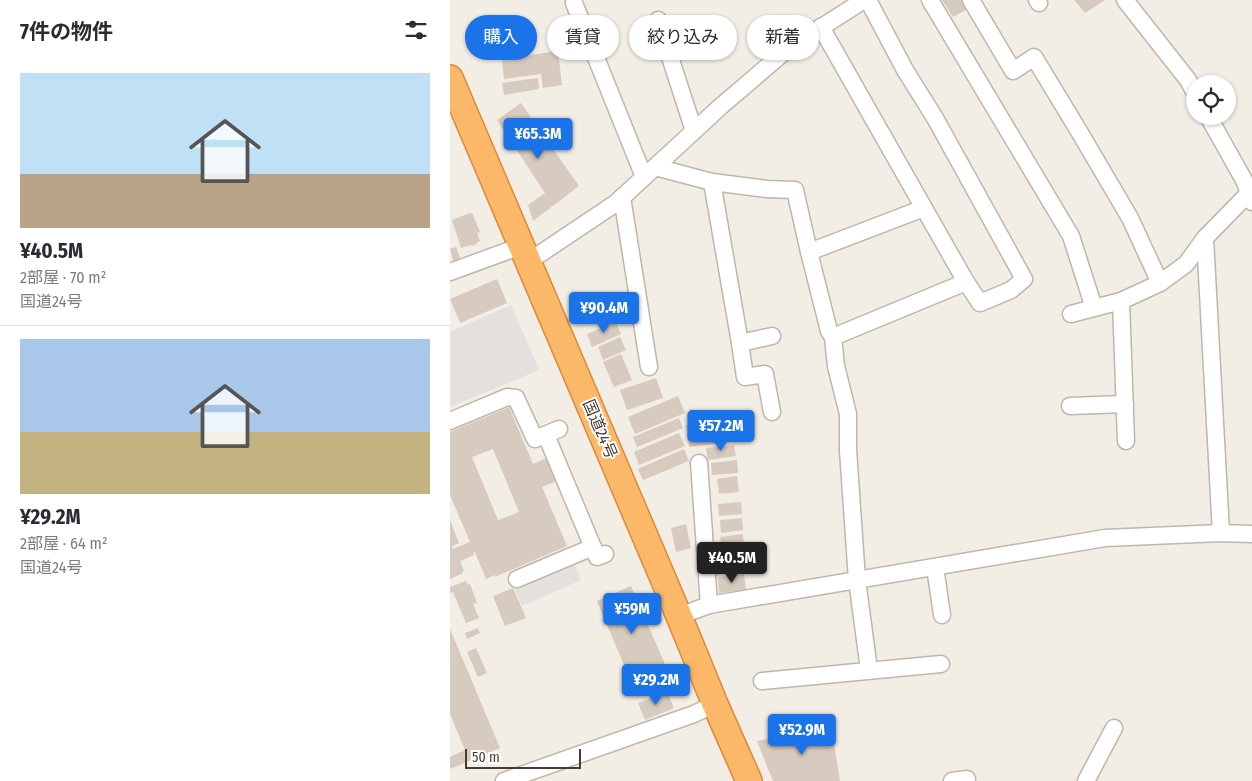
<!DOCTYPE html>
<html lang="ja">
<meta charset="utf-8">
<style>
:root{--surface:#fff;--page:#f7f7f7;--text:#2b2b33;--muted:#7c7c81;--line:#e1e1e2;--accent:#1a73e8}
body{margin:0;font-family:"Fira Sans Condensed","Noto Sans JP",sans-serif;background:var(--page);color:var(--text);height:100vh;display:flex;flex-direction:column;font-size:19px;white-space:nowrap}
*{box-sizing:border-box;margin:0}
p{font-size:16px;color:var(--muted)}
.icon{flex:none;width:28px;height:28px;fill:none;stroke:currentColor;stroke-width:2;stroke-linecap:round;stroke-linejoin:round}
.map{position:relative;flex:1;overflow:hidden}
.side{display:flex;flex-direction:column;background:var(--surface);width:450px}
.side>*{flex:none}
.banner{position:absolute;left:15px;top:15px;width:475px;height:45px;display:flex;gap:10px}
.fabs{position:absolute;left:736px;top:75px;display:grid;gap:10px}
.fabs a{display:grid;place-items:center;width:50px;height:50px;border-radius:50%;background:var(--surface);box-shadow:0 1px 4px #0004;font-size:25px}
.scale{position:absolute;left:15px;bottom:12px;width:116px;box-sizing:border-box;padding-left:5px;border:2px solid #443c35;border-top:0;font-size:14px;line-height:18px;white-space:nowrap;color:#443c35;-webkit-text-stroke:4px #fff;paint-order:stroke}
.price{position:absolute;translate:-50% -42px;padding:0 11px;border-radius:5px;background:var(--accent);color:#fff;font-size:16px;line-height:32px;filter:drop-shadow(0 1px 2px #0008)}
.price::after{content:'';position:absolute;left:50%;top:30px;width:15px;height:11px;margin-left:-8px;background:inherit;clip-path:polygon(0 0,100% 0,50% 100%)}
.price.active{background:#222;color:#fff}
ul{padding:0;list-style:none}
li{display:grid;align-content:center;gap:10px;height:265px;padding:0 20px}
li+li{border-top:1px solid var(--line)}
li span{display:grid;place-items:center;height:155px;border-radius:0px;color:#555}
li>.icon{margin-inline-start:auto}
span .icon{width:90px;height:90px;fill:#fffc;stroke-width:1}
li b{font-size:21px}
h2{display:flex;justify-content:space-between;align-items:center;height:60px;padding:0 20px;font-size:21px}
.tag{padding:0 18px;border-radius:22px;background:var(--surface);box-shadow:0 1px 4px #0004;font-size:18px;line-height:45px}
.tag.active{background:var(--accent);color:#fff}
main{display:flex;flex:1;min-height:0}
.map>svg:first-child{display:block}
</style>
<main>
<section class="side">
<h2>7件の物件<svg class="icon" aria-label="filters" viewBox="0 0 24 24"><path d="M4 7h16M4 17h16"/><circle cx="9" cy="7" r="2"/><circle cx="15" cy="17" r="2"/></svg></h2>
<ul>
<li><span style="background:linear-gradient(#bfe0f5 65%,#b9a48a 0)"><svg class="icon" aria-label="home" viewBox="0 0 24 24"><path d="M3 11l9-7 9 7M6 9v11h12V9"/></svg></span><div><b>¥40.5M</b><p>2部屋 · 70 m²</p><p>国道24号</p></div></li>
<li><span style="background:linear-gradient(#a9c7e8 60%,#c2b280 0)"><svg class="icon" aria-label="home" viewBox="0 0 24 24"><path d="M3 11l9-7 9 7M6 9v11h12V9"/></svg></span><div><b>¥29.2M</b><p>2部屋 · 64 m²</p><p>国道24号</p></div></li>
</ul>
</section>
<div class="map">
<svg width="802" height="781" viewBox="0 0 802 781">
<rect width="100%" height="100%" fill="#f2ede5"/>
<!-- parking -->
<g fill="#e3e0dd">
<polygon points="61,305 89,370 0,407 0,332"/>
<polygon points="117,547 131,580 72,606 58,573"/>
</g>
<!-- building -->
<g fill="#d7cabe" fill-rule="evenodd">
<polygon points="492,0 514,0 518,9 503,17"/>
<polygon points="624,0 655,0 635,13"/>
<polygon points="108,51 112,85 93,88 91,74 54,79 52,59"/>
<polygon points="88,78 89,89 54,95 52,83"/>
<polygon points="71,103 129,186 83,221 78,205 95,193 47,120"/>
<polygon points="20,213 21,214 22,213 30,232 27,233 30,241 26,243 27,244 22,246 21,245 11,248 2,220"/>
<polygon points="6,247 11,261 4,263 0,249"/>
<polygon points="47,279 57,303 10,323 0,299"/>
<polygon points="166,322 171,334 142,347 137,334"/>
<polygon points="170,337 176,350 153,360 148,347"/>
<polygon points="171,354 182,380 164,387 153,362"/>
<polygon points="206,378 213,398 177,410 170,390"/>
<polygon points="228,396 235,413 185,434 178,417"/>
<path d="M59,407L83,464L97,458L107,481L92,487L117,546L45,577V575L36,579L25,552L23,553L24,555L10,561L14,571H12L13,573L0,579V520L9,543L2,546L3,549L20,542L0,495V432ZM43,449L69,512L48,520L22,457Z"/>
<polygon points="229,418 233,428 187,447 183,437"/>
<polygon points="285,420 287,441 239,447 236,425"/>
<polygon points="229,433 235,446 189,465 184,452"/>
<polygon points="284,445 286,456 258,460 256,448"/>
<polygon points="234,449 239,461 193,480 188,469"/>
<polygon points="287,460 288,473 262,475 261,463"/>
<polygon points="287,476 289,492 269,494 267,479"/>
<polygon points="291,502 292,514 269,516 268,504"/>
<polygon points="292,518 293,530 271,533 270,520"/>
<polygon points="236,524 241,548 226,552 221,528"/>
<polygon points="293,534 294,547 272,550 270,537"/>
<polygon points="294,574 296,590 269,593 268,577"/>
<polygon points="16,581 18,585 20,584 27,603 23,604 29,618 16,623 3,592 0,593 0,587"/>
<polygon points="181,586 217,669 182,684 147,601"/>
<polygon points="63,588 76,618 55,626 43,596"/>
<polygon points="28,628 30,633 17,639 15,633"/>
<polygon points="0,629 50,748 0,769 0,757 15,750 0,714"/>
<polygon points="26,648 37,673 28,677 17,652"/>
<polygon points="217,692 224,708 195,720 188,703"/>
<polygon points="381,726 390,781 323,781 307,741"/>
</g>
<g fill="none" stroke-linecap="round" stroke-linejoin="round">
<!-- minor casing -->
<g stroke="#c0b6ab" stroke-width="19">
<g id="minor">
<polyline points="418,0 455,70 485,118 574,279 561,290 530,303 516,282 383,337 386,366 398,414 398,450 407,580 419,670"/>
<polyline points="480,0 621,236 644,308"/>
<polyline points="521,0 563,71 584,57 630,133 680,218 710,283"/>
<polyline points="587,0 589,3"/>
<polyline points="675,0 738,80 745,93"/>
<polyline points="124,3 194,177"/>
<polyline points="208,20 244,131"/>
<polyline points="371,27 516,282"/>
<polyline points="758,116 795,182 802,202"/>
<polyline points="205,167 262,182 317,189 345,190 359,252 379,331 383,337"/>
<polyline points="262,182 290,343 322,336"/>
<polyline points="172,197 199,367"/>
<polyline points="755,238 771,533"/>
<polyline points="359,252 474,208"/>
<polyline points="78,262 166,203 270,107 339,48 414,0"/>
<polyline points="0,272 71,246"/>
<polyline points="671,301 676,441"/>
<polyline points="621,314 671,301 710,283 736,264 755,238 799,193"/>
<polyline points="290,343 295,377 315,374 322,412"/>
<polyline points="620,406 675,404"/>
<polyline points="0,421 57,397 66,398 85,439 109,429"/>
<polyline points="96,435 147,557 155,554"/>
<polyline points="249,463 259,605"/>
<polyline points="485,567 492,615"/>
<polyline points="67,579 143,547"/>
<polyline points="229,616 259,605 655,538 771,533 802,534"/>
<polyline points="312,681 491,664"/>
<polyline points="54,781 244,714 265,704"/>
<polyline points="502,781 517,779"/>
<polyline points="636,781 664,728"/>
</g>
</g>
<!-- highway casing -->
<g stroke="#da8a38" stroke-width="28">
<polyline id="highway" points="0,78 229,616 265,704 299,781"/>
</g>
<!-- minor -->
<use href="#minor" stroke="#fff" stroke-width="16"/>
<!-- highway -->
<use href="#highway" stroke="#fbb868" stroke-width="25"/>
</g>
<g text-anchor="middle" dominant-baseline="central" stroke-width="4" stroke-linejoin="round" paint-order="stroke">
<!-- street labels -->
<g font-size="16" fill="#443c35" stroke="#fff">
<text transform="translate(150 429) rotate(67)">国道24号</text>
</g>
</g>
</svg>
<div class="fabs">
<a><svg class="icon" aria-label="locate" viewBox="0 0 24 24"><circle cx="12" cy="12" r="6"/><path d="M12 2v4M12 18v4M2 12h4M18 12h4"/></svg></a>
</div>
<div class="scale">50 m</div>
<b class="price" style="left:88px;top:160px">¥65.3M</b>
<b class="price" style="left:154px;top:334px">¥90.4M</b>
<b class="price" style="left:271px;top:452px">¥57.2M</b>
<b class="price active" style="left:282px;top:584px">¥40.5M</b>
<b class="price" style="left:182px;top:635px">¥59M</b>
<b class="price" style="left:206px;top:706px">¥29.2M</b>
<b class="price" style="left:352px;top:756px">¥52.9M</b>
<div class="banner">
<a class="tag active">購入</a>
<a class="tag">賃貸</a>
<a class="tag">絞り込み</a>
<a class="tag">新着</a>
</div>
</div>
</main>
